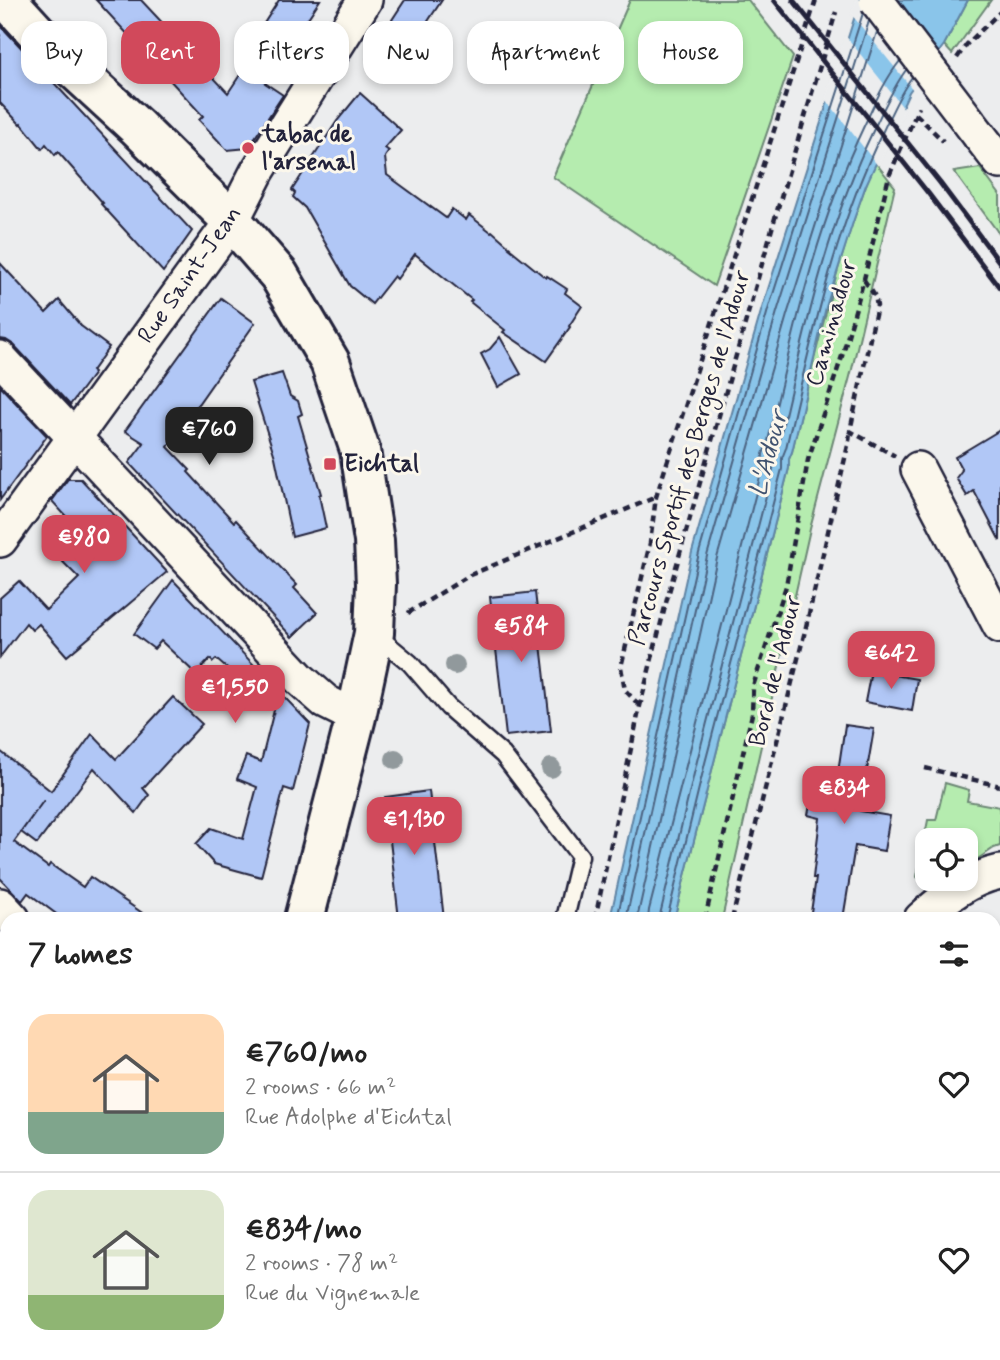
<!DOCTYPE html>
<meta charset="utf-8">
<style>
:root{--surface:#fff;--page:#f2f2f2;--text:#222;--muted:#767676;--line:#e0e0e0;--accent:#d1495b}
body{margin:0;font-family:Mynerve,sans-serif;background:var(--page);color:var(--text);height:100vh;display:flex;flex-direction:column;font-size:26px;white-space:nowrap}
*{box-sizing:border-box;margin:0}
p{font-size:23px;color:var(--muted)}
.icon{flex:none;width:38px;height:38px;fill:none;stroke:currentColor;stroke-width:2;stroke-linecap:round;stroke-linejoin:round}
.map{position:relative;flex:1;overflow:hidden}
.drawer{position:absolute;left:0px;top:912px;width:1001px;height:450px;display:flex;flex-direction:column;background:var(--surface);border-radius:21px 21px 0 0;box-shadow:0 4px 10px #0003}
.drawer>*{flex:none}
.hud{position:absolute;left:21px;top:21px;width:959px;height:63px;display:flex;gap:14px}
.buttons{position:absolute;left:915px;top:828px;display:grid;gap:14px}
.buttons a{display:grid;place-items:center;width:63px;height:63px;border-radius:14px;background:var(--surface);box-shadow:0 4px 10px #0003;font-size:35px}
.price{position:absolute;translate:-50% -60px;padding:0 16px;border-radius:14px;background:var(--accent);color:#fff;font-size:23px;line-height:46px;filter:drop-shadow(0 2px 4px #0008)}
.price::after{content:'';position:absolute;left:50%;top:42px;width:21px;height:16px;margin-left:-10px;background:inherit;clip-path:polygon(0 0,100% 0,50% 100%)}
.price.on{background:#222;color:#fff}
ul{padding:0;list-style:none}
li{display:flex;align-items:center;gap:21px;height:175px;padding:0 28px}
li+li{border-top:2px solid var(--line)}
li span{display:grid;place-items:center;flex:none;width:196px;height:140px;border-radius:21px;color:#555}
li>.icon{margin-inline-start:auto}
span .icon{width:84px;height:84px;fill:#fffc;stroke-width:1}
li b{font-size:30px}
h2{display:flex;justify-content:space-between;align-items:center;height:84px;padding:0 28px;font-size:30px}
.tag{padding:0 24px;border-radius:21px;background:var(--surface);box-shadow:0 4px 10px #0003;font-size:24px;line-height:63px}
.tag.on{background:var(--accent);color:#fff}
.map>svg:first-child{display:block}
</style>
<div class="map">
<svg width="1000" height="1360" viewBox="0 0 1000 1360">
<rect width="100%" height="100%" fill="#ecedee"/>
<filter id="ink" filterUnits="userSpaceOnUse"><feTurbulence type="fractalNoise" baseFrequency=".0143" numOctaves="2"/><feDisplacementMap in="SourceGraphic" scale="14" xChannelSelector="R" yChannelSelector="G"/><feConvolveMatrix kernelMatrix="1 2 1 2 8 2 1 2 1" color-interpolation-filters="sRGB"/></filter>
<g filter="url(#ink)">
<!-- green -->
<g fill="#b5ecaf" stroke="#6c8775" stroke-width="2">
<polygon points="630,0 748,0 793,57 714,286 553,177"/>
<polygon points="968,0 991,0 952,54 944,45"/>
<path d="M875,162L895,187L852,369L810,529L722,919H674L789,468V459L792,452C815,354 837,256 875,162Z"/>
<polygon points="980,168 1000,195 1000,235 954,172"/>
<polygon points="945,783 969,790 967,801 1000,807 1000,846 994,848 966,867 966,840 928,840 928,878 952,879 937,886 925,885 917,877 928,820 936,820"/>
</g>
<!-- water -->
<polygon fill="#8ac5ea" stroke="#6084a4" stroke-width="2" points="860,0 968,0 944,45 909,92 866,185 854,219 826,307 792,452 789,459 789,468 674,919 610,919 692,552 762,308"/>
<!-- pier -->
<g fill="#ecedee">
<polygon points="856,0 895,0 940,56 914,91 851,14"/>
<polygon points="845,35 905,110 878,166 825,98"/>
</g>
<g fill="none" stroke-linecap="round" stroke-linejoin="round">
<!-- shore -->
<g stroke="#4c6381" stroke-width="2">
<polyline points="617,919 699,553 768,310 863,13"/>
<polyline points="626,919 707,556 777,312 869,21"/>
<polyline points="637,919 717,558 787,315 877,32"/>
<path d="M648,919L649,910L762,469L763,454L768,441C793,334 816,226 864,126C875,103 884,81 900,61"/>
<path d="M659,919L697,761L773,469V456L778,445C803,339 825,230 873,131C883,110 892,89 906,70"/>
<path d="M667,919L705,763L782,469V458L786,448C811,342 833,233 882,133C891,114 899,94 912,77"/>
</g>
</g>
<!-- building -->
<g fill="#b1c7f6" stroke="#22223b" stroke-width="2">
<polygon points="96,0 141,0 228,93 259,46 252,42 279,0 320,0 265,83 283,95 248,148 227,150 199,120 203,116"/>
<polygon points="405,0 442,0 392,76 367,58"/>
<polygon points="0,25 192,231 163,272 101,204 103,203 58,152 55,155 46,144 42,149 21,123 20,124 0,103"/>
<polygon points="360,93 401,130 385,148 389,151 385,157 387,175 446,218 452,209 466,220 469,215 491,232 492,231 510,247 509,248 546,278 547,276 567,289 565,293 582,306 569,326 570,327 546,361 503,332 505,330 470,302 472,300 415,254 397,279 394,276 372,304 350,286 305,208 293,197 295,193 292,190 337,121"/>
<polygon points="0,263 46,313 59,300 81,326 109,347 92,371 94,373 70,405 14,345 6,340 0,339"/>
<polygon points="221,298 255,323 168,447 190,470 188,472 234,522 236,520 297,585 294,588 317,613 292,637 129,463 144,443 125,431"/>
<polygon points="500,337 521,374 498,387 481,354 490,349"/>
<polygon points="282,373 290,396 298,401 302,414 298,416 321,494 319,495 326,528 292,537 275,457 251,382"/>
<polygon points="0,386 47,436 0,500"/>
<polygon points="1000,430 1000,541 974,491 967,496 956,478 962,470 955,457"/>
<polygon points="68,479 81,479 167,572 67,656 39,624 32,630 26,623 0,657 0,598 19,581 46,610 79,578 51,550 74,525 52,501"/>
<polygon points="173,580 310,724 293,791 284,788 261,877 214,864 196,844 211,828 243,839 257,787 237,779 246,756 261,762 274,710 216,659 213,662 210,659 196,674 161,641 154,649 134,634"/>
<polygon points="535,592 551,731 506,736 490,597"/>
<polygon points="871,671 917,679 912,711 865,702"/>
<polygon points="173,697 202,724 143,788 149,795 136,813 94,768 37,844 21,832 44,800 14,842 48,867 50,864 83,887 90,877 151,919 63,919 28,893 22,901 0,878 0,751 51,791 92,734 116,759"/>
<polygon points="845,725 874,729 860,811 890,816 884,851 855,846 843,919 810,919 816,878 813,878 820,818 808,815 813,789 835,792"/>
<polygon points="429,791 444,919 399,919 385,797"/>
</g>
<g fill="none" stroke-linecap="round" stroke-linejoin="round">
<!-- service casing -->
<g stroke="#22223b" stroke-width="21">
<g id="service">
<polyline points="375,634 410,663 448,707 503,755 580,856 565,919"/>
<polyline points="459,1354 460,1360"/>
<polyline points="370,1360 424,1354"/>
</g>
</g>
<!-- minor casing -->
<g stroke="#22223b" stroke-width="38">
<g id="minor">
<polyline points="979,135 1000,162"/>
<polyline points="0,358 301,680 326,702 356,717"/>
<polyline points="918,469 1000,626"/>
<polyline points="0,540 232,221 257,172 365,0"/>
<polyline points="0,905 13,919"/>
<path d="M921,919C945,897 968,879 1000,872"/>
<polyline points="0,1242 7,1250"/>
<polyline points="97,1354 104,1360"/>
<polyline points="9,1360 13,1354"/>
<polyline points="836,1360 837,1354"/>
</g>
</g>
<!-- primary casing -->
<g stroke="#22223b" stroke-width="44">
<g id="primary">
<polyline points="7,0 50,47 137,127 232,221 279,275 330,362 360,450 374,541 376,584 374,633 356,717 304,919"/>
<polyline points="160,1360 163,1354"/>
</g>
</g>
<!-- path -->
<g stroke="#22223b" stroke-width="4.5" stroke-dasharray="7 5" stroke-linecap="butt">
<polyline points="957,58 967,44 1000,12"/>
<polyline points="916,114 943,141"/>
<polyline points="864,280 875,296 877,306 850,431 895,456"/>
<polyline points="408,613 470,575 656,497"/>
<polyline points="639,705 625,690 621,667 650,543 656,497 816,0"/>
<polyline points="925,768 1000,786"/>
<polyline points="595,919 640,706 667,599 777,211 836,12"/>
<polyline points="705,919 752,714 753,686 786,586 808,460 843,353 864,279 889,176 919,107"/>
<polyline points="732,919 805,631 849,441 850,431"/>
<polyline points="519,1360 519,1354"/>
<polyline points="617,1360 617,1354"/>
<polyline points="633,1360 634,1354"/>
</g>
<!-- service -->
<use href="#service" stroke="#fbf7ec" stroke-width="16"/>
<!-- minor -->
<use href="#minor" stroke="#fbf7ec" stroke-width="33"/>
<!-- primary -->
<use href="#primary" stroke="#fbf7ec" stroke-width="38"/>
<!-- rail -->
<g stroke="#22223b" stroke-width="5">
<polyline points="774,0 928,193 1000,288"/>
<polyline points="793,0 940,183 1000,263"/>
</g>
<!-- minor-bridge casing -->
<g stroke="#22223b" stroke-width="38" stroke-linecap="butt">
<polyline id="minor-bridge" points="876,0 979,135"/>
</g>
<!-- minor-bridge -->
<use href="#minor-bridge" stroke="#fbf7ec" stroke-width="33"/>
</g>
<!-- trees -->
<g fill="#91999c">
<circle cx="455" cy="665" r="10"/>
<circle cx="395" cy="759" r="10"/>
<circle cx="551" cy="768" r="10"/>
</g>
</g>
<!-- markers -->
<g fill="#d1495b" stroke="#fbf7ec" stroke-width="2.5">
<circle cx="248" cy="148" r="7"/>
<rect x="323" y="457" width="14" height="14" rx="3.5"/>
</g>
<g text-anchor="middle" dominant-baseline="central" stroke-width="6" stroke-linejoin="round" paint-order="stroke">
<!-- poi labels -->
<g font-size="24" font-weight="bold" fill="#22223b" stroke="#fbf7ec" text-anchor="start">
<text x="262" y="134">tabac de<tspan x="262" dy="28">l'arsenal</tspan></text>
<text x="344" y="464">Eichtal</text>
</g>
<!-- street labels -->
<g font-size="24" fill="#22223b" stroke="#fbf7ec">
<text transform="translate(190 275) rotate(-55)">Rue Saint-Jean</text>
<text transform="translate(832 323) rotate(-74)">Caminadour</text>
<text transform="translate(690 458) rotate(-74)">Parcours Sportif des Berges de l'Adour</text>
<text transform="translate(776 671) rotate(-76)">Bord de l'Adour</text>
</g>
<!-- water labels -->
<g font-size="26" font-style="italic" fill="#415370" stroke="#fbf7ec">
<text transform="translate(769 454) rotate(-75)">L'Adour</text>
</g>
</g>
</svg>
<div class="buttons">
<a><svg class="icon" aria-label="locate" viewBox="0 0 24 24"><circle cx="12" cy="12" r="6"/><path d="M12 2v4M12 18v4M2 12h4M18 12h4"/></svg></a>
</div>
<b class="price on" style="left:209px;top:467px">€760</b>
<b class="price" style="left:84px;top:575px">€980</b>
<b class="price" style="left:521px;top:664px">€584</b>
<b class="price" style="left:891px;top:691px">€642</b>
<b class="price" style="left:235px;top:725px">€1,550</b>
<b class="price" style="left:844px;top:826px">€834</b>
<b class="price" style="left:414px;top:857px">€1,130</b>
<div class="hud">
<a class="tag">Buy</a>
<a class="tag on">Rent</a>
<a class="tag">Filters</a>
<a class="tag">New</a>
<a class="tag">Apartment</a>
<a class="tag">House</a>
</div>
<section class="drawer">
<h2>7 homes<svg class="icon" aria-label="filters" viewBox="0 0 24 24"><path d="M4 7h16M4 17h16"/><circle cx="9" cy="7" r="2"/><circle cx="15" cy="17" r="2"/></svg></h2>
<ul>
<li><span style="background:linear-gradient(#ffd9b3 70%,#7fa58c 0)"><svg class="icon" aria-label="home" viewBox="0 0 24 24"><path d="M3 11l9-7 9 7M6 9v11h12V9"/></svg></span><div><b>€760/mo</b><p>2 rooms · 66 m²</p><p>Rue Adolphe d'Eichtal</p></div><svg class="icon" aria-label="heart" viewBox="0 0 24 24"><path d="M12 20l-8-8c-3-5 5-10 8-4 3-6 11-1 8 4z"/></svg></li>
<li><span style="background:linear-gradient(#dfe7d0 75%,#8fb573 0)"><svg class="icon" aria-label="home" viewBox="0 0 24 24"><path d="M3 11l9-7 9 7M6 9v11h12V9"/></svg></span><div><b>€834/mo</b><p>2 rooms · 78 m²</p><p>Rue du Vignemale</p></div><svg class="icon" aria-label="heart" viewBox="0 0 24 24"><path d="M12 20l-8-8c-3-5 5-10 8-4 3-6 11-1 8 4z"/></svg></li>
</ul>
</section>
</div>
